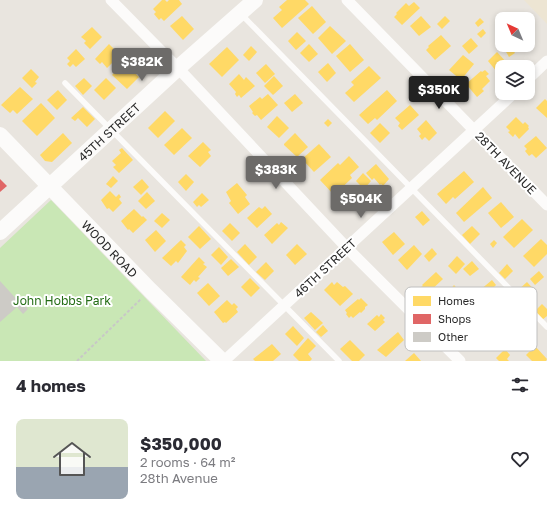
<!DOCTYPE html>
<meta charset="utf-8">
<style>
:root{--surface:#fff;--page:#f7f7f7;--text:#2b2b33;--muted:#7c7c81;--accent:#6d6b69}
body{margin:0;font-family:"Golos Text",sans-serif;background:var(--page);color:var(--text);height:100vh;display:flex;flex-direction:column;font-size:15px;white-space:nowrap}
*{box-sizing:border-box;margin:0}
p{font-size:13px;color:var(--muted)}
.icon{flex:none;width:22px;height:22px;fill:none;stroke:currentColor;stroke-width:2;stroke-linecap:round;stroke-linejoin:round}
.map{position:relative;height:361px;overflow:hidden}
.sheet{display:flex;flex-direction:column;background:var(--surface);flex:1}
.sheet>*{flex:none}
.needle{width:26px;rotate:316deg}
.fabs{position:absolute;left:495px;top:12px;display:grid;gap:8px}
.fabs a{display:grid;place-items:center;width:40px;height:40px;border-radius:8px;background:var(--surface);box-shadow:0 2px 6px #0003;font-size:20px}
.price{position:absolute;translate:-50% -34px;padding:0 9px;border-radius:4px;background:var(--accent);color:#fff;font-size:13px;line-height:26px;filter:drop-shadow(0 1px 2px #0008)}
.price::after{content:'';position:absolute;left:50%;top:24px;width:12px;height:9px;margin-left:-6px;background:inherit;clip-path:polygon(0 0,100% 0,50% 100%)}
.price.on{background:#222;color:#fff}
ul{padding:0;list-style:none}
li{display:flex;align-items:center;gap:12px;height:100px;padding:0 16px}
li span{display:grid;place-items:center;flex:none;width:112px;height:80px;border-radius:8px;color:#555}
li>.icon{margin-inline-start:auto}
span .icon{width:48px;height:48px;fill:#fffc;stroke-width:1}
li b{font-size:17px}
h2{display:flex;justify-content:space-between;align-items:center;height:48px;padding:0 16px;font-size:17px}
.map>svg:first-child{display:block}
</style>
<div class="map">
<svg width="547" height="361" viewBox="0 0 547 361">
<rect width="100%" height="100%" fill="#e9e5df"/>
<!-- education -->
<polygon fill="#ede5d3" points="524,0 547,0 547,24"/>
<!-- green -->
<polygon fill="#c9e7b5" points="51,200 206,361 0,361 0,248"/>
<!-- homes -->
<g fill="#ffd966">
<polygon points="162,0 165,0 167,2 169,0 179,0 182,4 164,21 161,18 159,20 154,14 156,12 153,9"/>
<polygon points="287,0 305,0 309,4 282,28 273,18 282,10 279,7"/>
<polygon points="414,2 420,8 402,25 394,17 397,14 396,13 406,3 409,6"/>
<polygon points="312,6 326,22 313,34 298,18"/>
<polygon points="182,16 194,29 183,40 170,26"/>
<polygon points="421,16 431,27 419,36 410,26"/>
<polygon points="445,16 450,21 442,29 437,24"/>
<polygon points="480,18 484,22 478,27 475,23"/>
<polygon points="330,26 346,41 332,54 318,38"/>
<polygon points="92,27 102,37 90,49 84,43 86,41 81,37"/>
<polygon points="483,29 486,33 481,38 477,34"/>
<polygon points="297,32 306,41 296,50 288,41"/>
<polygon points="441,35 451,46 435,60 426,50 429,47 428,46"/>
<polygon points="471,38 478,46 469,54 462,46"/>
<polygon points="109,44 120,55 107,68 102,62 100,64 95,59"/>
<polygon points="309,44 318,54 309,62 300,53"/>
<polygon points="350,44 364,60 350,72 336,56"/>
<polygon points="251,46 257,52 249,61 243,55"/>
<polygon points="510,46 515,53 509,57 505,50"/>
<polygon points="227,47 239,60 222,77 209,64"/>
<polygon points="76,49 85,59 76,67 73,64 70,67 67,64 70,61 67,58"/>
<polygon points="497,52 507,63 497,72 488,61"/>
<polygon points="463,55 474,64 461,80 449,70"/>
<polygon points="124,63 139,77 127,89 112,75"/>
<polygon points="328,63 336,73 327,82 318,72"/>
<polygon points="266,64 275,74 265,83 256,73"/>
<polygon points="369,66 381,78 354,102 345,93 354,85 351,82"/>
<polygon points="31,69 39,77 35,82 37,83 32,88 22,78"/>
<polygon points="485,70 489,74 486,76 490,81 482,89 484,91 477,97 466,84 481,71 482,72"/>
<polygon points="239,74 244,80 246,77 255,86 241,98 239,95 237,97 235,94 236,92 229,84"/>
<polygon points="274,76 283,86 273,95 264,86"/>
<polygon points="84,78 92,86 83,95 75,86"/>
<polygon points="106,78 116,88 104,100 94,90"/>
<polygon points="20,87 33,99 17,114 13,110 10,113 1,105"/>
<polygon points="58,90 67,100 57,110 47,100"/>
<polygon points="387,90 397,101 377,120 375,118 368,124 359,115"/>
<polygon points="268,94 278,105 261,120 257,115 255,116 252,113 253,112 249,106 260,97 262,99"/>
<polygon points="295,94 303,103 292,112 284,103"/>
<polygon points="545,99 547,101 547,118 536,108"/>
<polygon points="41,103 55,118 37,136 22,121"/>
<polygon points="410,105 419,115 402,130 398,126 400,123 395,118"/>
<polygon points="83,107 95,119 87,127 78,118 75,121 71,118"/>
<polygon points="165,111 175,121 158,138 148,128"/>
<polygon points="277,116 289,128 279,138 267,127"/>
<polygon points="516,117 523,124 525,122 529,126 528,127 529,129 519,139 515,134 513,137 508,132 510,131 506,127"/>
<polygon points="328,119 332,123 328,127 324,123"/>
<polygon points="426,120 437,133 429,141 425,137 422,140 419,136 421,134 417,129"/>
<polygon points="380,123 390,133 380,143 370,133"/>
<polygon points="182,128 192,138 174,155 164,145"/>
<polygon points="63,133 72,143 52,162 45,161 40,155"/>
<polygon points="295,133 308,147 297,157 284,145 284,144"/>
<polygon points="536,136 547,148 536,158 532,154 529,156 525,151 527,149 524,146"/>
<polygon points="203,142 211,150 208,152 211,156 200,167 188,156"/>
<polygon points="319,144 331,157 314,172 302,159"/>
<polygon points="122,148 133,160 119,173 113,167 116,165 112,161 121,153 119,150"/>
<polygon points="349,156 359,167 350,175 352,178 334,195 320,180 338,163 340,165"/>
<polygon points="376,164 389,179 383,186 381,184 380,185 374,178 372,180 366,173"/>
<polygon points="464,171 474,182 455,199 453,197 446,204 437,194"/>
<polygon points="363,173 371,181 364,189 356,181"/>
<polygon points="186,174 194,182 186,191 178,182"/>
<polygon points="113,176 118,181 111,188 106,184"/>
<polygon points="142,179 149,187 141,195 133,187"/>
<polygon points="237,183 247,195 245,197 250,204 238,214 229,203 231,201 226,192"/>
<polygon points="483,187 492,198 464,222 456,213"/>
<polygon points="110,191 116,197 119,194 121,197 119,199 122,203 113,212 109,208 107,209 101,200"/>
<polygon points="147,192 155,201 146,209 138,201"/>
<polygon points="202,193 209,200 201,207 199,205 197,207 193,202"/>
<polygon points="501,202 514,217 501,228 488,213"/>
<polygon points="265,206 272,214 257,228 247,218 259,207 262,209"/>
<polygon points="134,209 142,217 143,216 147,220 133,233 129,229 128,230 121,221"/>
<polygon points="422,211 430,220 423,226 415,217"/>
<polygon points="162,213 170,220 162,228 154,221"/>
<polygon points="522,219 533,230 514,248 503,237"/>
<polygon points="281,222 288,228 272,244 264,235 277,223 279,225"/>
<polygon points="230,223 240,233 232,241 222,231"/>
<polygon points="199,226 211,239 200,249 188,237"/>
<polygon points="472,226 480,234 470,244 462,235"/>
<polygon points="156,230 166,241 155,252 145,240"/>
<polygon points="394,232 405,244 393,255 382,242"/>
<polygon points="541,239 547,245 547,254 534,267 523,256"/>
<polygon points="181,240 186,245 184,247 187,251 178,263 176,261 171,266 162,258"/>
<polygon points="494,240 497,243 493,248 490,244"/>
<polygon points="245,244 257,257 249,265 237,252"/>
<polygon points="297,244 307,254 295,265 286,255"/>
<polygon points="414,245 422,254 407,270 398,260"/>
<polygon points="219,247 228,257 221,265 211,255"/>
<polygon points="432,248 437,254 429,262 424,256"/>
<polygon points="457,256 465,264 456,274 448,266"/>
<polygon points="199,257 205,263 203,264 207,267 198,277 200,278 196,282 194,280 190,285 181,277"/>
<polygon points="231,259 239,267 228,276 221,268"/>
<polygon points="472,261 479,269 470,276 463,269"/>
<polygon points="266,262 274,271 265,280 256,272"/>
<polygon points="507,264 513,271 505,279 499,273"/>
<polygon points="539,271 544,277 535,285 530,279"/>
<polygon points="436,272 443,279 427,294 421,287 423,286 422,285"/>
<polygon points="250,278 260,288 251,297 241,287"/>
<polygon points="492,280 496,285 494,287 497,290 495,292 497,294 488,303 482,297 485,295 480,290"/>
<polygon points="332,282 334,285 337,282 343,287 345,286 353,294 340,306 324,290"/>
<polygon points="527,282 536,292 526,301 517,291"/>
<polygon points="208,283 220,296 209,306 197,293"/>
<polygon points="454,285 462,294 446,309 445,308 442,310 434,302 448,287 450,290"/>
<polygon points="361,298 368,305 365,307 365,309 361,313 360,312 353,318 351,316 349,318 346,314 347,313 345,310 358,299 359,300"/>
<polygon points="227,300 232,305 234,303 238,307 236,309 238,312 226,323 225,322 223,323 214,312"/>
<polygon points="542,304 547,309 547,316 542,320 534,312"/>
<polygon points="311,312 323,323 315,330 304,318"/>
<polygon points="381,314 385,318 383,320 385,322 375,331 367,324 377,315 379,317"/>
<polygon points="323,325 328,331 321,337 316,332"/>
<polygon points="293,326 304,338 297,346 285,334"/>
<polygon points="398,332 404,340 386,357 377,350"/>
<polygon points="308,338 316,346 308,354 312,359 310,361 299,361 293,355"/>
<polygon points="350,340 365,355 359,361 352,361 340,349"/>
<polygon points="272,344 281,354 273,361 255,361 253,359"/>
<polygon points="535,346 547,359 546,361 532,361 526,355"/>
<polygon points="505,349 510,355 507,359 509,361 499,361 496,358"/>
<polygon points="414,353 421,361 405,361"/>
</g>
<!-- shops -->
<polygon fill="#e06666" points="0,179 7,186 0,192"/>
<!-- building -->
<polygon fill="#cdcbc6" points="0,281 20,303 22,302 28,309 23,314 17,307 0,322"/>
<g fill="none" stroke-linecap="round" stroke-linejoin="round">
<!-- path -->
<polyline stroke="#c8c7c7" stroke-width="2" stroke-dasharray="3 2" stroke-linecap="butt" points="77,361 141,299"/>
<!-- lane -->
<g stroke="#fcfbfa" stroke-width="5.5">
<polyline points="241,14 547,327"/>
<polyline points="65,83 339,361"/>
</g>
<!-- street -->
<g stroke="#fcfbfa" stroke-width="11">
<polyline points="111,0 178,68 347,248 460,361"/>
<polyline points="347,0 547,205"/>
<polyline points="528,79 547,61"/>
<polyline points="224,361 514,93"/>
</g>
<!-- secondary -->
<g stroke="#fcfbfa" stroke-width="16">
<path id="s1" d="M0,135L150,290L222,361"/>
<path id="s2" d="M0,232L178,68L255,0"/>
</g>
</g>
<g text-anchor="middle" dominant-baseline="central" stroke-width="4" stroke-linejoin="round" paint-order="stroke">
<!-- street labels -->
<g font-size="12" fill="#2a2a2a" stroke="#fff">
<text stroke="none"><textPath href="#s2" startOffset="148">45TH STREET</textPath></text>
<text transform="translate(506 163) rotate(46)">28TH AVENUE</text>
<text stroke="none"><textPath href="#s1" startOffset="158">WOOD ROAD</textPath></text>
<text transform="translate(325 268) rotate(-43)">46TH STREET</text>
</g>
<!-- park labels -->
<g font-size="12" fill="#246d15" stroke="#fff">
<text x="62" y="300">John Hobbs Park</text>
</g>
</g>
<!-- legend -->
<rect x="405" y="287" width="132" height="64" rx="6" fill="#fff" stroke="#bfbfbf" stroke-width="1"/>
<rect x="413" y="296" width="18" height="10" fill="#ffd966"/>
<rect x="413" y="314" width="18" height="10" fill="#e06666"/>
<rect x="413" y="332" width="18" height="10" fill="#cdcbc6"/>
<g font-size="11" fill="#2a2a2a">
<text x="438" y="305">Homes</text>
<text x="438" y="323">Shops</text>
<text x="438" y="341">Other</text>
</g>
</svg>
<div class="fabs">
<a><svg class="needle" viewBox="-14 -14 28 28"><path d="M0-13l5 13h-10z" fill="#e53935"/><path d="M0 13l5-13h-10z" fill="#7c7c81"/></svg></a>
<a><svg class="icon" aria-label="layers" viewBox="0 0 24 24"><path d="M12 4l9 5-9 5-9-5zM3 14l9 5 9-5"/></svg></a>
</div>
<b class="price" style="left:142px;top:82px">$382K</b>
<b class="price on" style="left:439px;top:110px">$350K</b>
<b class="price" style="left:276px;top:190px">$383K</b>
<b class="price" style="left:361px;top:219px">$504K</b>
</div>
<section class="sheet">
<h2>4 homes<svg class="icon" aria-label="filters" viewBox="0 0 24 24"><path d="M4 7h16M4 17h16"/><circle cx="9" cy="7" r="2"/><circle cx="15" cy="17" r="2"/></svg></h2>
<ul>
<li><span style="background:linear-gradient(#dfe7d0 60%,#9aa5b1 0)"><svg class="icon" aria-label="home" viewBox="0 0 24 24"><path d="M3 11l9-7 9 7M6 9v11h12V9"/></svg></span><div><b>$350,000</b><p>2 rooms · 64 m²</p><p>28th Avenue</p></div><svg class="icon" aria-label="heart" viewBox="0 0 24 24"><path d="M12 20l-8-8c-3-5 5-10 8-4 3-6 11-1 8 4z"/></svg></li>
</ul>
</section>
